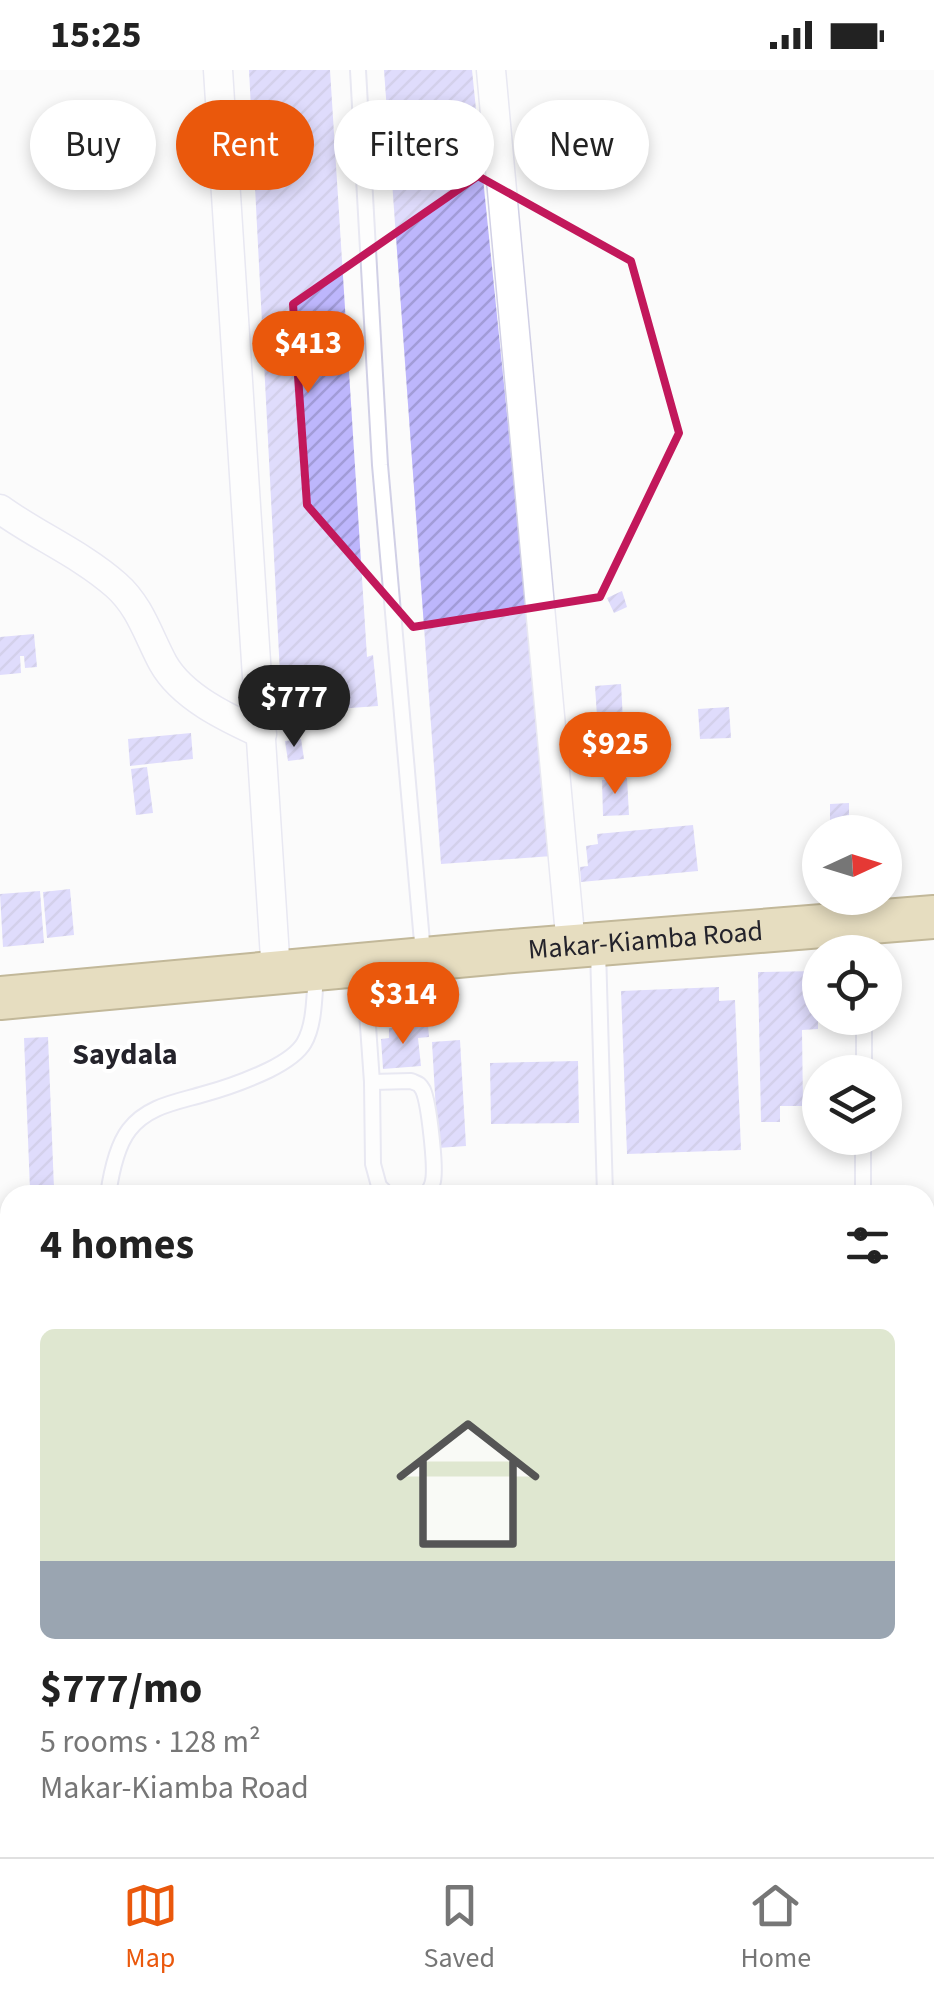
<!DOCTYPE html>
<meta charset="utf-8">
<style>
:root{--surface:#fff;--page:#f2f2f2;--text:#222;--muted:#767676;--line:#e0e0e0;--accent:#ea580c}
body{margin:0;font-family:"Source Sans 3",sans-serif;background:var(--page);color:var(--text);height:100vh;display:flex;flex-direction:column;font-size:38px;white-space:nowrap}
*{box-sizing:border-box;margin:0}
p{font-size:32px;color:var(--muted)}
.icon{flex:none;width:55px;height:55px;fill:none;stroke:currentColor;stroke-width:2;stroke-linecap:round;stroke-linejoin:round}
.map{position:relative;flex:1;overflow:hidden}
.drawer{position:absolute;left:0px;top:1115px;width:935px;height:672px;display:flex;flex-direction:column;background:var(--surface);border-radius:30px 30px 0 0;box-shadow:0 5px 15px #0003}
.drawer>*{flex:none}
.banner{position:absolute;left:30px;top:30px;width:875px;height:90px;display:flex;gap:20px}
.needle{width:65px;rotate:86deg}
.tools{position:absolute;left:802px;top:745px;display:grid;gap:20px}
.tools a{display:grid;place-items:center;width:100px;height:100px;border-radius:50%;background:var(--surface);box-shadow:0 5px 15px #0003;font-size:50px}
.price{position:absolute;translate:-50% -85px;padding:0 22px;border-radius:35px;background:var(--accent);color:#fff;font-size:32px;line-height:65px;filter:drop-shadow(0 2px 5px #0008)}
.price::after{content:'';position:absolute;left:50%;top:60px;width:30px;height:22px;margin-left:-15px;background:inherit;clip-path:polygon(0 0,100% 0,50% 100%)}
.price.selected{background:#222;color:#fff}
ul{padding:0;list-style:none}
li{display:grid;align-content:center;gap:20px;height:530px;padding:0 40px}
li span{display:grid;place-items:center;height:310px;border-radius:15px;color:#555}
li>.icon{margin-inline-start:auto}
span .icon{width:180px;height:180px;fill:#fffc;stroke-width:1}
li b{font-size:42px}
h2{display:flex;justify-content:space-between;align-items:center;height:120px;padding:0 40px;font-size:42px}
.chip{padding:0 35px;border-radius:45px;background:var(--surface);box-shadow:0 5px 15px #0003;font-size:35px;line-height:90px}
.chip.selected{background:var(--accent);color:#fff}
.status{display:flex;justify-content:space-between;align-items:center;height:70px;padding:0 50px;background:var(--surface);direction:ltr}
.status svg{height:28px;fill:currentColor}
.tabs{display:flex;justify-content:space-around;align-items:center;height:140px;border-top:2px solid var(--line);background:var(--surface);font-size:28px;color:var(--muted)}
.tabs a{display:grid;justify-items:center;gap:5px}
.tabs .selected{color:var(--accent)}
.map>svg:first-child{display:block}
</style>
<div class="status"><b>15:25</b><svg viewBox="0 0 49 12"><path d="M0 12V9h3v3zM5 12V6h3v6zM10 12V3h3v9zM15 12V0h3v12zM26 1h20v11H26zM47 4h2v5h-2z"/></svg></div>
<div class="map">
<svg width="934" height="1787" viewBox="0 0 934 1787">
<defs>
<pattern id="building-hatch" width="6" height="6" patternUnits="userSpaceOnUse" patternTransform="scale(2.5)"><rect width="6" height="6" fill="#bdb6fc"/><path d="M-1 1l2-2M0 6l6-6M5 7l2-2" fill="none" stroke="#a29cd8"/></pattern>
</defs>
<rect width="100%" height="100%" fill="#fbfbfb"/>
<!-- building -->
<g fill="url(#building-hatch)">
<polygon points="249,0 330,0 367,587 373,585 378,636 282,643"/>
<polygon points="384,0 472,0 552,786 441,794"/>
<polygon points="622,521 627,537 614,543 607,528"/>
<polygon points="34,564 37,597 25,598 24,586 20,586 21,603 0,605 0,567"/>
<polygon points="621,614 626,706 601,707 595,616"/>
<polygon points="729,637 731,668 700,669 698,639"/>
<polygon points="191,663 193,689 130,696 128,669"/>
<polygon points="301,669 304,689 288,691 285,671"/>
<polygon points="147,697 153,743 136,745 131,699"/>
<polygon points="627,708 629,745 603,746 602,710"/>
<polygon points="849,733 849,762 830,762 830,734"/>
<polygon points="693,755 698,801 581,812 580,797 588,796 586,776 598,774 597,764"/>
<polygon points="70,819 74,865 47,868 43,822"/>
<polygon points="40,821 44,873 3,877 0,824"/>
<polygon points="818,901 818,959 802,960 803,1036 780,1036 780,1052 761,1052 758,902"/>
<polygon points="719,917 719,931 735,930 741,1080 627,1084 621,921"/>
<polygon points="428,955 429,967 418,968 421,996 383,999 381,969 389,968 389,958"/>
<polygon points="48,967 54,1119 30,1120 24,968"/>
<polygon points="460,970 466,1076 438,1078 432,972"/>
<polygon points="578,991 579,1053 491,1054 490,993"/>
</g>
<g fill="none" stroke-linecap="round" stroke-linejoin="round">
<!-- lane casing -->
<g stroke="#d1d0e6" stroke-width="18">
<g id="lane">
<polyline points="358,0 380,395 423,883"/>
<polyline points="598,880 605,1125"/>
<polyline points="865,882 865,858"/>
<polyline points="364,900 372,1012 373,1094 379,1116 388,1125"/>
<polyline points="864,1002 864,948"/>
<path d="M372,1012L411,1011C418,1014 419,1013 423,1020C429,1033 436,1097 433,1111C432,1117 430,1120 426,1125"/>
<path d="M108,1125C111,1104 116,1077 129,1060C147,1036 177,1032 204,1024C226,1018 248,1010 269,1000C281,994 297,985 304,973C315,954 314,926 316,905"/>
<polyline points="863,1125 863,1068"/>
<polyline points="144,1778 144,1787"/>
<polyline points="623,1778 624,1787"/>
<polyline points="847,1787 847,1778"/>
</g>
</g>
<!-- street casing -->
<g stroke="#d1d0e6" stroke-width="31">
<g id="street">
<polyline points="218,0 276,903"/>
<polyline points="491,0 571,876"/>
<path d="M0,439C37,466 81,484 116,515C140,536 148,565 163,593C182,627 227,648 262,664"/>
</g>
</g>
<!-- primary casing -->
<g stroke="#7c6623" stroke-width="46">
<g id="primary">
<path id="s1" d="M0,928L501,882L934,847"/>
</g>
</g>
<!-- lane -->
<use href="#lane" stroke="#fff" stroke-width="14"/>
<!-- street -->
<use href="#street" stroke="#fff" stroke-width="28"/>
<!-- primary -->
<use href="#primary" stroke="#cdb978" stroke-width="42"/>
</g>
<!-- marked area -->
<path d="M0 0H934V1787H0ZM478,106L631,191L679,363L600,527L413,557L307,435L293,234Z" fill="#fbfbfb" fill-opacity=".55" fill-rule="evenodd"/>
<path fill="none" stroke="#c2185b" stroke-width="8" stroke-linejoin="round" d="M478,106L631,191L679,363L600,527L413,557L307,435L293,234Z"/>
<g text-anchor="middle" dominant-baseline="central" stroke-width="8" stroke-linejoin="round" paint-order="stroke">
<!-- street labels -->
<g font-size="28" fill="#24232b" stroke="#fff">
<text stroke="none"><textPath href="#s1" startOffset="648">Makar-Kiamba Road</textPath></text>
</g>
<!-- neighbourhood labels -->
<g font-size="30" font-weight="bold" fill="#24232b" stroke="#fff">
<text x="125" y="984">Saydala</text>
</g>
</g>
</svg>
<div class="tools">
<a><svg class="needle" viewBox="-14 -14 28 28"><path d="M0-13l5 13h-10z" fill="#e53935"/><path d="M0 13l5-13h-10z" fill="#767676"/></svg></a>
<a><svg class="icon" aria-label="locate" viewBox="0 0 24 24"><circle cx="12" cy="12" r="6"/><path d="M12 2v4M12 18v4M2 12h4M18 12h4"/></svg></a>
<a><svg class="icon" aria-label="layers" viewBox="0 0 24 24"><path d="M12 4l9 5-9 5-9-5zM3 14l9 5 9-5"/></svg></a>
</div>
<b class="price" style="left:308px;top:326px">$413</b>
<b class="price selected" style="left:294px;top:680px">$777</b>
<b class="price" style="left:615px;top:727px">$925</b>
<b class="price" style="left:403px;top:977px">$314</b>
<div class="banner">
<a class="chip">Buy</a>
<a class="chip selected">Rent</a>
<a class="chip">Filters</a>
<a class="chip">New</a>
</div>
<section class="drawer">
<h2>4 homes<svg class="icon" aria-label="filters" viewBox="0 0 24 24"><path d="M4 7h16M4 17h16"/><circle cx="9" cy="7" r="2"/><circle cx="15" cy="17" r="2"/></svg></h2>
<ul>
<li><span style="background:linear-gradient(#dfe7d0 75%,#9aa5b1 0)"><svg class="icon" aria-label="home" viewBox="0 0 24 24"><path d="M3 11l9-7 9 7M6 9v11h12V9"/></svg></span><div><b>$777/mo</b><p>5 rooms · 128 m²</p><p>Makar-Kiamba Road</p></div></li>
</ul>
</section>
</div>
<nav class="tabs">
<a class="selected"><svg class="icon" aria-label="map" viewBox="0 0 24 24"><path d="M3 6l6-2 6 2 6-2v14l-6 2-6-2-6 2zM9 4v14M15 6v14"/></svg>Map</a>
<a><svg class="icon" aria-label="saved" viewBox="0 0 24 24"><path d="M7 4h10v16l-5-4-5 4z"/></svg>Saved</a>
<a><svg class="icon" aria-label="home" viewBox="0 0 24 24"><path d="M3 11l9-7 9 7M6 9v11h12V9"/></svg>Home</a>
</nav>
